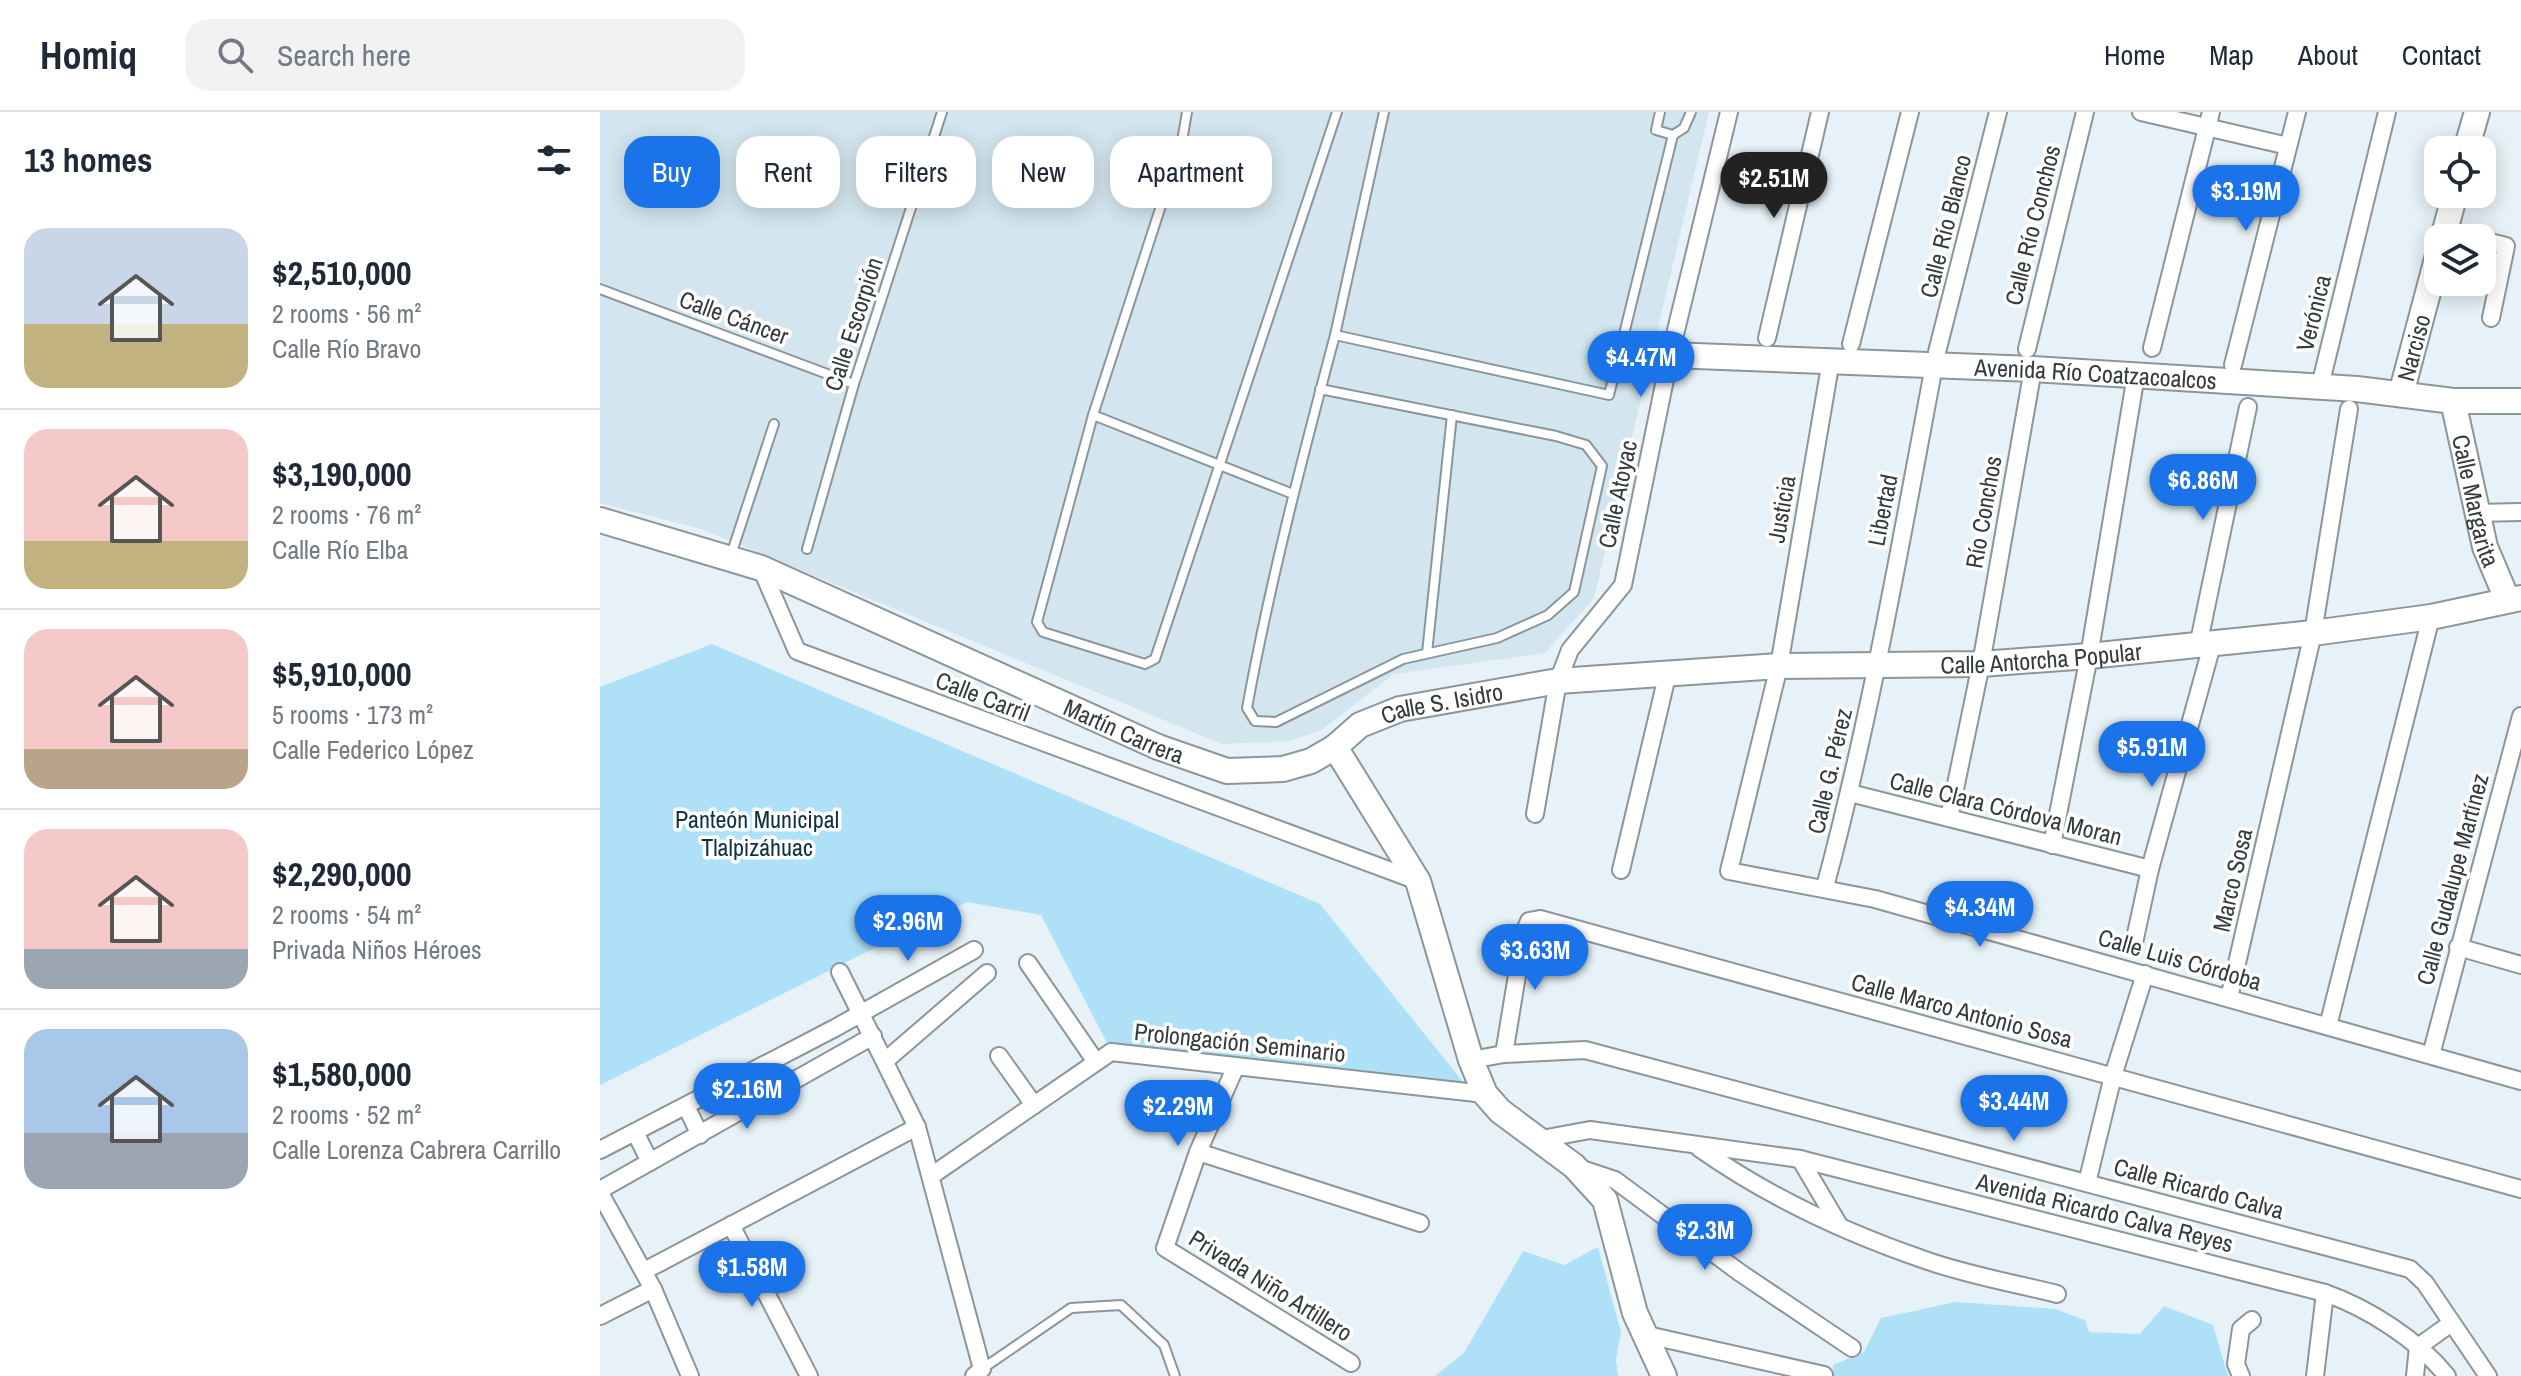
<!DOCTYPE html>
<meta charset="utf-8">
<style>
:root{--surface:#fff;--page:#f2f2f3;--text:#1f2937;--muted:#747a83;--line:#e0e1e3;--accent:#1a73e8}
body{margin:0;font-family:"Archivo Narrow",sans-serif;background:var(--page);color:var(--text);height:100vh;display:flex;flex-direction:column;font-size:30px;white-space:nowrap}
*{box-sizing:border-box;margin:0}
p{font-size:26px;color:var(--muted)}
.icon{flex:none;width:44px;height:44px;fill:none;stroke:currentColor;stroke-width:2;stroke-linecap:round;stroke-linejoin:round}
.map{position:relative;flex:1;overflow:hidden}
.sheet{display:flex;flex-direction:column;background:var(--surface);width:600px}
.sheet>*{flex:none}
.guide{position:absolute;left:24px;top:24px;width:760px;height:72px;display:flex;gap:16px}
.buttons{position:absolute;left:1824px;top:24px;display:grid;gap:16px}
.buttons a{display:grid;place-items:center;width:72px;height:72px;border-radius:16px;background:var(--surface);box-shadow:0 4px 20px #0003;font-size:40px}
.price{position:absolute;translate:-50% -68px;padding:0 18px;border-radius:28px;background:var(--accent);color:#fff;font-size:26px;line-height:52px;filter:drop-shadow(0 2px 4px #0008)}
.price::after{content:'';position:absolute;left:50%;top:48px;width:24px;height:18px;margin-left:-12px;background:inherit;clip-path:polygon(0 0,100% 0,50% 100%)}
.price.on{background:#222;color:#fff}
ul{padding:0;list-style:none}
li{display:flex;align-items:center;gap:24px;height:200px;padding:0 24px}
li+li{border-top:2px solid var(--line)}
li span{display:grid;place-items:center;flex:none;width:224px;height:160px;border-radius:24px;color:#555}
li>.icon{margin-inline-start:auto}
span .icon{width:96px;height:96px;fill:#fffc;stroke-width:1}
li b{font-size:34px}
h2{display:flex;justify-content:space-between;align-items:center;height:96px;padding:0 24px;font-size:34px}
.chip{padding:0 28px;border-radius:24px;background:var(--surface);box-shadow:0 4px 20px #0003;font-size:28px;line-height:72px}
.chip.on{background:var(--accent);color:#fff}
header{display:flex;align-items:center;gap:48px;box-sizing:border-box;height:112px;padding:0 40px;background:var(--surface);border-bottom:2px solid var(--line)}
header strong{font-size:38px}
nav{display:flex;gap:44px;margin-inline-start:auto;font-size:28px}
.search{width:560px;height:72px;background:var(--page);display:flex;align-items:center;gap:20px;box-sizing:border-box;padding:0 28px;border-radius:24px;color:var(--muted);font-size:30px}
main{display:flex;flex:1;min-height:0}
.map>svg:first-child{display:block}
</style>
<header>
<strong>Homiq</strong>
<div class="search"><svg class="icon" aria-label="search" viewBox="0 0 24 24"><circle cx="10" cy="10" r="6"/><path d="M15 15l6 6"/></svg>Search here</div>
<nav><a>Home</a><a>Map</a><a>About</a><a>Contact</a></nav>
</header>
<main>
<section class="sheet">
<h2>13 homes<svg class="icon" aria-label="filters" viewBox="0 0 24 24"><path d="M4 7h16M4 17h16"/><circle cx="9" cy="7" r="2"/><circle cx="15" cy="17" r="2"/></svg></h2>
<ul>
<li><span style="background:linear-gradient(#c9d6e8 60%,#c2b280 0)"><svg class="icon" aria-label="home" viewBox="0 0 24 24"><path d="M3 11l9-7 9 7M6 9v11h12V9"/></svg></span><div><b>$2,510,000</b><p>2 rooms · 56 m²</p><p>Calle Río Bravo</p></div></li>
<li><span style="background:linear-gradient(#f6c9c9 70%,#c2b280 0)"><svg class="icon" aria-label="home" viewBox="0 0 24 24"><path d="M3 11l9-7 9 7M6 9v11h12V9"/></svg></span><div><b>$3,190,000</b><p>2 rooms · 76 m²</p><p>Calle Río Elba</p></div></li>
<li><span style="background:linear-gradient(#f6c9c9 75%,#b9a48a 0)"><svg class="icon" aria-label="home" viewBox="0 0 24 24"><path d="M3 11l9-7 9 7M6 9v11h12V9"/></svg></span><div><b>$5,910,000</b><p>5 rooms · 173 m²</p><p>Calle Federico López</p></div></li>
<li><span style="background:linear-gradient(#f6c9c9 75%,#9aa5b1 0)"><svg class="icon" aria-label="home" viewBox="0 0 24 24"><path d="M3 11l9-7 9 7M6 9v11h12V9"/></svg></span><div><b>$2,290,000</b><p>2 rooms · 54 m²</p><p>Privada Niños Héroes</p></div></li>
<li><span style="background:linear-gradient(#a9c7e8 65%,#9aa5b1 0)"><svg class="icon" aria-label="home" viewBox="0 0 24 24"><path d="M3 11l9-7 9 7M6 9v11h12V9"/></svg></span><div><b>$1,580,000</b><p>2 rooms · 52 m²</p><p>Calle Lorenza Cabrera Carrillo</p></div></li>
</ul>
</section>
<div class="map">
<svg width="1921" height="1264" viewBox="0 0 1921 1264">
<rect width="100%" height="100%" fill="#e6f2f7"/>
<!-- built -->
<polygon fill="#d3e6ef" points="0,0 1109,0 994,486 945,541 794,562 720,619 689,629 622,632 101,417 0,391"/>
<!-- green -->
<g fill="#aee1f8">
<polygon points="112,532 720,792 863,970 507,931 441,803 367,790 0,973 0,575"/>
<polygon points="998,1135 1021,1220 1016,1248 1018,1264 835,1264 864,1241 923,1139 964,1153"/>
<polygon points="1356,1190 1455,1197 1485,1208 1489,1220 1540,1222 1564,1194 1613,1213 1628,1264 1234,1264 1233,1253 1264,1240 1281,1206"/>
</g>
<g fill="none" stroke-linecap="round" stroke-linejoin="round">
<!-- lane casing -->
<g stroke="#8b969b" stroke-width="12">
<g id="lane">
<polyline points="587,0 582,29 493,303 437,510 443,520 545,552 555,547 737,0"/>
<polyline points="784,0 735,223 1009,283 1073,23"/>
<polyline points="1060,0 1056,18 1073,23 1084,16 1091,0"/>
<polyline points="0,177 254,272"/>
<path d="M720,277L956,324L986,333L1002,354L974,480L948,503L897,526L803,547L676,610L655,609L647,596C670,470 702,347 735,223"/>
<polyline points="493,303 693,382"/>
<polyline points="207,437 254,272 342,0"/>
<polyline points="130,446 174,312"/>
<polyline points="827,541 852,303"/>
<polyline points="382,1257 471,1196 521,1193 564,1233 575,1264"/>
</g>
</g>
<!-- street casing -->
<g stroke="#8b969b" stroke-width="20">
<g id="street">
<polyline points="1541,0 1688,34"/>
<polyline points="1845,118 1875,126"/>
<polyline points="1882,128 1906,134 1891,206"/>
<polyline points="1167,226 1220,0"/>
<polyline points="1251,232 1310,0"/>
<polyline points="1552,236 1611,0"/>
<polyline points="1427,237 1485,0"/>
<polyline points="1337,240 1398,0"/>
<polyline points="1231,248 1179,554 1129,759 1275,787 1921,969"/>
<polyline points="1633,253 1697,0"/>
<polyline points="1720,274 1787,0"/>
<polyline points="1875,401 1921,400"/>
<polyline points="161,456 197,539 818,769"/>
<polyline points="1598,534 1648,295"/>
<polyline points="1250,681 1550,757"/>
<polyline points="935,702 958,569 970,538 1023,473 1070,243 1129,0"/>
<polyline points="1349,706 1381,552 1433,257"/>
<polyline points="1452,733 1489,544 1536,263"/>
<polyline points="1021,758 1068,560"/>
<path d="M1225,775C1271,604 1301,428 1334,254"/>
<polyline points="1534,831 1550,757 1612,533"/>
<polyline points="1858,835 1921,853"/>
<polyline points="428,851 496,950"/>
<polyline points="240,860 317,1015 382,1257 374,1264"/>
<polyline points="1629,886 1713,521 1749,297"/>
<polyline points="1728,914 1831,505"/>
<polyline points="904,942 924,821 929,809 940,807 1921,1077"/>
<polyline points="1831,943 1921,604"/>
<polyline points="399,944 434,993"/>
<polyline points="871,948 904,942 985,938 1810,1157 1825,1171 1888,1264"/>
<polyline points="285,949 387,861"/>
<polyline points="636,954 598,1040 565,1136 751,1251"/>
<polyline points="86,994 100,1023"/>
<polyline points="35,1020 50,1050"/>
<path d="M936,1028L990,1018L1200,1047L1725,1181C1768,1196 1818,1228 1847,1264"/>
<path d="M1099,1036C1167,1084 1246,1121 1325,1148C1367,1163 1413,1171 1457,1182"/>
<polyline points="0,1038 235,916 374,838"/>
<polyline points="598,1040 820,1111"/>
<polyline points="1200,1047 1239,1113"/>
<polyline points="979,1056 1015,1068 1139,1160 1252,1236"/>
<polyline points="331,1064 511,940 885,982"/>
<polyline points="1487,1071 1513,964 1545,862"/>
<polyline points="0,1078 273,924"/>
<polyline points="0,1081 53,1177 90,1264"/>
<polyline points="131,1113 209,1264"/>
<polyline points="44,1159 317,1015"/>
<polyline points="0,1204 53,1177"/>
<polyline points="1043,1222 1224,1263"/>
<polyline points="1641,1264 1636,1252 1641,1217 1652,1208"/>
<polyline points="1715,1264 1725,1181"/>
<polyline points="1815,1264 1818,1235 1850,1212"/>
</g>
</g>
<!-- secondary casing -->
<g stroke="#8b969b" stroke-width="28">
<g id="secondary">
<polyline points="1866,38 1877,0"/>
<polyline points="1843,126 1855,82"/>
<path id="s1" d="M1070,243L1433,257L1757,277L1853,289H1921"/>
<path id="s2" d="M1801,282L1838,143"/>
<path id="s3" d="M1853,289L1885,435L1907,487"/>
<path id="s4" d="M0,408L161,456L558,635L627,659L683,657L711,649L735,635L760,613L800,597L958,569L1179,554L1381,552L1489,544L1713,521L1831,505L1921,486"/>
<polyline points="735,635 818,769 871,948 885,982 900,999 974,1054 1005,1088 1035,1201 1064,1264"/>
</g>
</g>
<!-- lane -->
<use href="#lane" stroke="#fff" stroke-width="8"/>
<!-- street -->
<use href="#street" stroke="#fff" stroke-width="16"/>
<!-- secondary -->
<use href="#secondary" stroke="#fff" stroke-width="24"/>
</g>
<g text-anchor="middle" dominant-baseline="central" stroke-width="7" stroke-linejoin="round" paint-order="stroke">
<!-- street labels -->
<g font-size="24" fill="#353a3c" stroke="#fff">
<text transform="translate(1432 113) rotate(-76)">Calle Río Conchos</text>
<text transform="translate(1345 114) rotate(-76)">Calle Río Blanco</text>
<text transform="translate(1713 201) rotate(-76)">Verónica</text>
<text transform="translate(134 205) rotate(20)">Calle Cáncer</text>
<text transform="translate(253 212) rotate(-72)">Calle Escorpión</text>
<text stroke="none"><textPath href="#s2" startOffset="48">Narciso</textPath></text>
<text stroke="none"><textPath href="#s1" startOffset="426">Avenida Río Coatzacoalcos</textPath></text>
<text transform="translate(1017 382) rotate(-78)">Calle Atoyac</text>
<text stroke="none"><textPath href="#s3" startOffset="102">Calle Margarita</textPath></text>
<text transform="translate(1181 397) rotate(-80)">Justicia</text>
<text transform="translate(1282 398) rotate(-79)">Libertad</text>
<text transform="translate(1383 400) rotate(-80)">Río Conchos</text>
<text stroke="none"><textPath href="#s4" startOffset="1510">Calle Antorcha Popular</textPath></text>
<text transform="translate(383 584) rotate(21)">Calle Carril</text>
<text stroke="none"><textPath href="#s4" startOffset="908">Calle S. Isidro</textPath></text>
<text stroke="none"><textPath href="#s4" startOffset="566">Martín Carrera</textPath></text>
<text transform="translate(1229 659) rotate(-77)">Calle G. Pérez</text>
<text transform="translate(1406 696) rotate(14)">Calle Clara Córdova Moran</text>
<text transform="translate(1852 767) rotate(-75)">Calle Gudalupe Martínez</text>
<text transform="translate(1632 768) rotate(-77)">Marco Sosa</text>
<text transform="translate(1580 847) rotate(16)">Calle Luis Córdoba</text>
<text transform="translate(1362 898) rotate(15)">Calle Marco Antonio Sosa</text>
<text transform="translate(640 930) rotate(6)">Prolongación Seminario</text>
<text transform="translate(1599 1076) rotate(15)">Calle Ricardo Calva</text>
<text transform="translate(1505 1100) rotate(14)">Avenida Ricardo Calva Reyes</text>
<text transform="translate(671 1173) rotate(32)">Privada Niño Artillero</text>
</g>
<!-- park labels -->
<g font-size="24" fill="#0e323f" stroke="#fff">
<text x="157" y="707">Panteón Municipal<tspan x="157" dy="28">Tlalpizáhuac</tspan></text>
</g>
</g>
</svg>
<div class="buttons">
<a><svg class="icon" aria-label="locate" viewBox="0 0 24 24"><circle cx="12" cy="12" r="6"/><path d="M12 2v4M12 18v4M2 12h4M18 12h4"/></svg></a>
<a><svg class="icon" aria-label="layers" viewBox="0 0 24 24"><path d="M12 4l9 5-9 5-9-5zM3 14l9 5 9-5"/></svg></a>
</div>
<b class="price on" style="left:1174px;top:108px">$2.51M</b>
<b class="price" style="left:1646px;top:121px">$3.19M</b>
<b class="price" style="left:1041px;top:287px">$4.47M</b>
<b class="price" style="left:1603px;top:410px">$6.86M</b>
<b class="price" style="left:1552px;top:677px">$5.91M</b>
<b class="price" style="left:1380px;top:837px">$4.34M</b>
<b class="price" style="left:308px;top:851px">$2.96M</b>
<b class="price" style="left:935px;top:880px">$3.63M</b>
<b class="price" style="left:147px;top:1019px">$2.16M</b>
<b class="price" style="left:1414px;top:1031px">$3.44M</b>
<b class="price" style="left:578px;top:1036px">$2.29M</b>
<b class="price" style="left:1105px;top:1160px">$2.3M</b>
<b class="price" style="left:152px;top:1197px">$1.58M</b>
<div class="guide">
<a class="chip on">Buy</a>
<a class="chip">Rent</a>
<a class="chip">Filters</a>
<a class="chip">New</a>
<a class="chip">Apartment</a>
</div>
</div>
</main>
